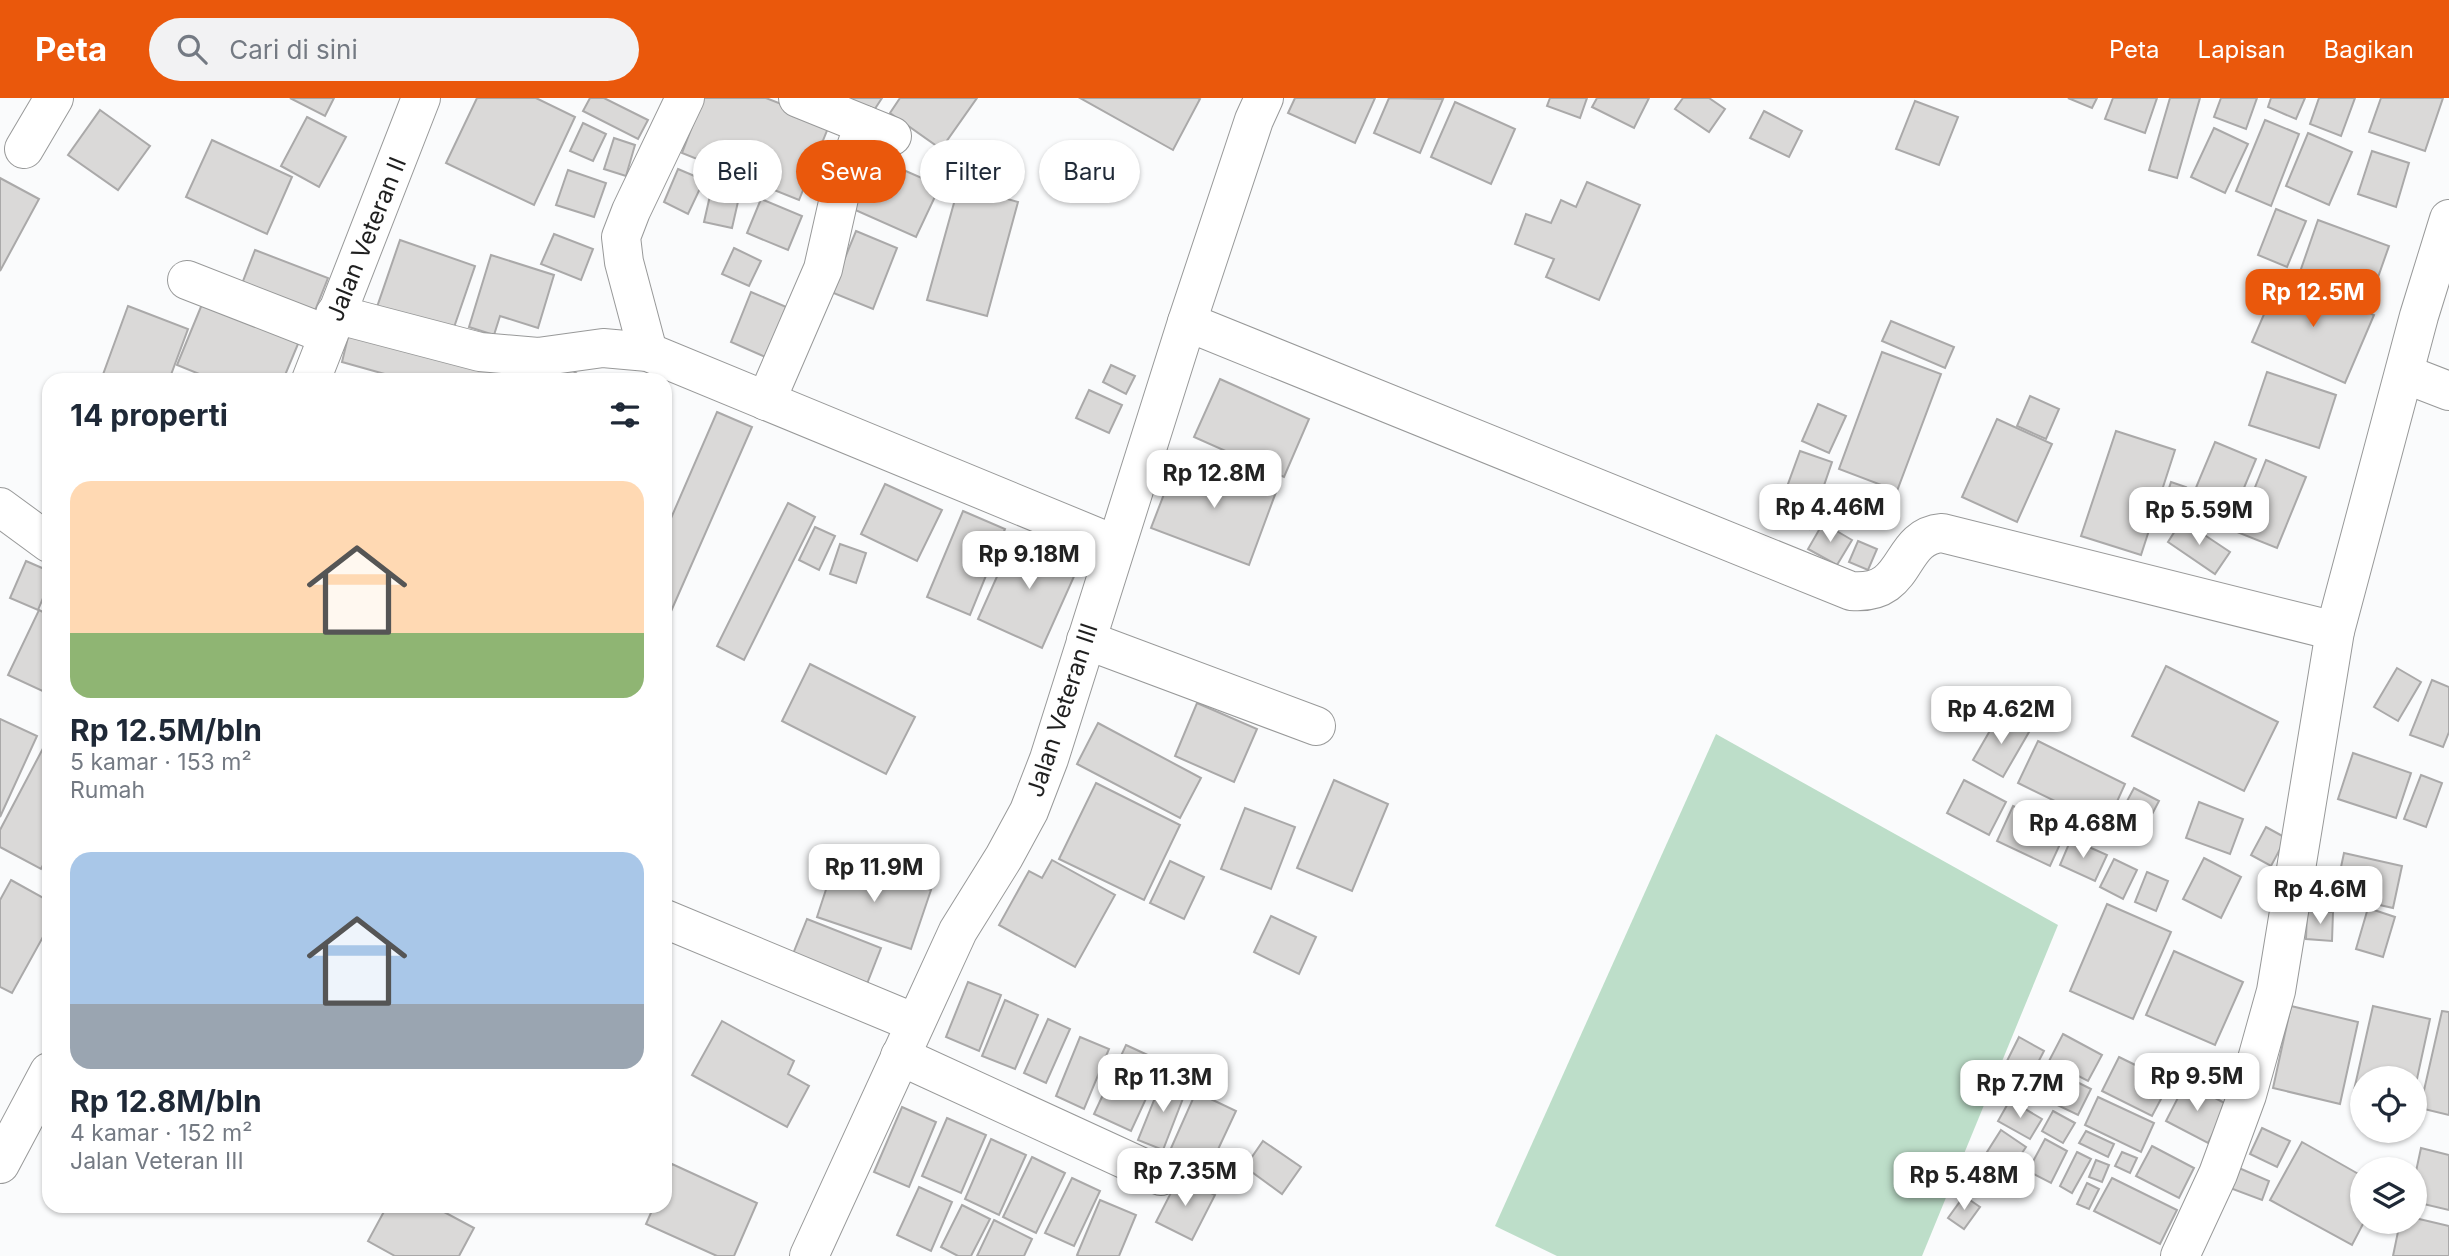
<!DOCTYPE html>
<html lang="id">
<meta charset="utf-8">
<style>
:root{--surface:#fff;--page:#f2f2f3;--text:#1f2937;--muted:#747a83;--accent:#ea580c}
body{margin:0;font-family:Inter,sans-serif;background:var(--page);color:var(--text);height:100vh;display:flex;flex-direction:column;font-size:26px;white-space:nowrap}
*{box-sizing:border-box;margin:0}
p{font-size:23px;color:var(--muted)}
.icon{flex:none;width:38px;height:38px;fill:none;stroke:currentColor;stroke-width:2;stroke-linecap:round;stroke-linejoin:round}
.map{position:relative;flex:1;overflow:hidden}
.sheet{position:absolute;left:42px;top:275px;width:630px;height:840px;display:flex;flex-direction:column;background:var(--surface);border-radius:21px;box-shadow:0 2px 5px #0004}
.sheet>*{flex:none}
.top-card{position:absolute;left:693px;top:42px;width:665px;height:63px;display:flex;gap:14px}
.tools{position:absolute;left:2350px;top:968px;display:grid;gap:14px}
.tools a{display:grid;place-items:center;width:77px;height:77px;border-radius:50%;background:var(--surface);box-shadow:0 2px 5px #0004;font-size:35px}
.price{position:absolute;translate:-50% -60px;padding:0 16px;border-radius:14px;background:#fff;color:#222;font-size:23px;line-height:46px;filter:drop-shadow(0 2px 4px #0008)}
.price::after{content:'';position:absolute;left:50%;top:42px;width:21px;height:16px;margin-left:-10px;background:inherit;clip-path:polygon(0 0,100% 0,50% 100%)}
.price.active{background:var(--accent);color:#fff}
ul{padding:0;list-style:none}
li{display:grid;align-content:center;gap:14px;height:371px;padding:0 28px}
li span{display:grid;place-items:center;height:217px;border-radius:21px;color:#555}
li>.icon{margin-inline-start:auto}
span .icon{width:126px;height:126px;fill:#fffc;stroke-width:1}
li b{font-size:30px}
h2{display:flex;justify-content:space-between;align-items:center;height:84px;padding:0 28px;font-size:30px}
.pill{padding:0 24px;border-radius:32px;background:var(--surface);box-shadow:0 2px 5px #0004;font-size:24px;line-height:63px}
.pill.active{background:var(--accent);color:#fff}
header{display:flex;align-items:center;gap:42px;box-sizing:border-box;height:98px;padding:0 35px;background:var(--accent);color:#fff}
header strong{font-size:33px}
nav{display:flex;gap:38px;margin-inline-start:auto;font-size:24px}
.search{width:490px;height:63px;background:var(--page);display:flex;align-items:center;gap:18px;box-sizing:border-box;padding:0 24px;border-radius:38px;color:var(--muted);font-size:26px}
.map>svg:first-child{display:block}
</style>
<header>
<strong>Peta</strong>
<div class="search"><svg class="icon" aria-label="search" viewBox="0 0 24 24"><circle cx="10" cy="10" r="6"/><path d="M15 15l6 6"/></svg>Cari di sini</div>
<nav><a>Peta</a><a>Lapisan</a><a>Bagikan</a></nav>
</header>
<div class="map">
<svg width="2449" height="1158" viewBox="0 0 2449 1158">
<rect width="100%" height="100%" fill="#fafbfc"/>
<!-- green -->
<polygon fill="#bddec9" points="1716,636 2058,827 1922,1158 1557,1158 1495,1128"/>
<!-- building -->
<g fill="#dad9d8" stroke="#aaa9a9" stroke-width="2">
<polygon points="290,0 334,0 325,18"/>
<polygon points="477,0 536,0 575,19 534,107 446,65"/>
<polygon points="590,0 604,0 648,22 638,41 583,13"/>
<polygon points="703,0 766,0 830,25 799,102 682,55"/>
<polygon points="844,0 882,0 871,17"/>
<polygon points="900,0 977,0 941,51 890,15"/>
<polygon points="1080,0 1198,0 1200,1 1173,52"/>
<polygon points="1295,0 1375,0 1355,45 1288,15"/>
<polygon points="1389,0 1443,1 1420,55 1374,35"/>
<polygon points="1550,0 1587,0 1580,20 1547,8"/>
<polygon points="1597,0 1649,0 1634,30 1592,9"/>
<polygon points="1683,0 1709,0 1725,11 1709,34 1675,11"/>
<polygon points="2068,0 2097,0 2092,10"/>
<polygon points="2113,0 2157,0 2145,35 2105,21"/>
<polygon points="2170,0 2200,0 2177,80 2149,72"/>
<polygon points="2221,0 2257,0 2246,31 2214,19"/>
<polygon points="2271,0 2305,0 2296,21 2268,9"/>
<polygon points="2319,0 2355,0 2341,38 2310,26"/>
<polygon points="2381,0 2443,0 2425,53 2369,34"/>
<polygon points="1915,3 1958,19 1939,67 1896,51"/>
<polygon points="1455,4 1515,31 1491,86 1431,59"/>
<polygon points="100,12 150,48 118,92 68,57"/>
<polygon points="1764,13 1802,33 1789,59 1750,40"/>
<polygon points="307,19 346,39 319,89 281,68"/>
<polygon points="2265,22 2299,36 2271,108 2236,93"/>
<polygon points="583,25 606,36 593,63 570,53"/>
<polygon points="2214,30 2248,46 2225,95 2191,79"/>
<polygon points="2308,35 2352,54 2329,107 2286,88"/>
<polygon points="614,40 635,47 626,78 604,71"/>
<polygon points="212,42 292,79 267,136 186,99"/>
<polygon points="2372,53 2409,65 2396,109 2358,96"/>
<polygon points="867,56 940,88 916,139 844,107"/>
<polygon points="678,71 704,82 688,116 664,104"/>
<polygon points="568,72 606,85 594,119 556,107"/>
<polygon points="0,80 39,101 0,173"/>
<polygon points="714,80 742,86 732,130 704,124"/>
<polygon points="1587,84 1640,107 1599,202 1546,179 1554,161 1515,146 1526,116 1551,125 1561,102 1576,109"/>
<polygon points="959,87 1018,104 987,218 927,202"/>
<polygon points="761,101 802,118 788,152 747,135"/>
<polygon points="2276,111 2306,123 2287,169 2258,157"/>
<polygon points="2318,122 2389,148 2371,199 2300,174"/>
<polygon points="856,133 897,150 873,211 831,194"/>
<polygon points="554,136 593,151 581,182 541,166"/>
<polygon points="400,142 475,168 451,238 376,212"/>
<polygon points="734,150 761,163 749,188 722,176"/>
<polygon points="255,152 328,180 312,220 240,191"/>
<polygon points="491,157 554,177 538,230 500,218 494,237 469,229"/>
<polygon points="2281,177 2374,217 2345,285 2252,244"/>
<polygon points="207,194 303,234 283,282 214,282 177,267"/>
<polygon points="751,194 798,214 777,264 731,244"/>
<polygon points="128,208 188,231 169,282 101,282"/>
<polygon points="1891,223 1954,249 1945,270 1882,243"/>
<polygon points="349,235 538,281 406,282 342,264"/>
<polygon points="1882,254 1941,276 1897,393 1839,371"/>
<polygon points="563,266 586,282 552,282"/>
<polygon points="1111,267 1135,278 1126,296 1103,284"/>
<polygon points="2267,274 2336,297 2319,350 2249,327"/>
<polygon points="1220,281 1309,321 1284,379 1194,339"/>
<polygon points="1089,292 1122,307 1109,335 1076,320"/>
<polygon points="2030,298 2059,311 2046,341 2017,328"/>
<polygon points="1818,306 1846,318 1829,355 1802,343"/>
<polygon points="717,314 752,329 665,527 665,434"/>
<polygon points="1997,321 2052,346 2017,424 1962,399"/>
<polygon points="2116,333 2175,352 2141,457 2081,438"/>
<polygon points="2215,344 2256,361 2226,433 2185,416"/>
<polygon points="1800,353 1832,364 1809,431 1776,419"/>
<polygon points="1179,357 1276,394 1249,467 1151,430"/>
<polygon points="2266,362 2306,379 2277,450 2237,434"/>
<polygon points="2171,384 2186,389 2175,419 2161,414"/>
<polygon points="885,386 942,412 917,463 861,436"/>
<polygon points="788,405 815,419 744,562 717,548"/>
<polygon points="963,413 1005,431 970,517 927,499"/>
<polygon points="2182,422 2230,454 2215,476 2168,444"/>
<polygon points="1823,425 1852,442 1837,467 1808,451"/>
<polygon points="815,429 835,438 819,472 799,462"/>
<polygon points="1016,436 1080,465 1042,550 978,521"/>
<polygon points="1858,443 1877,451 1868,472 1849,464"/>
<polygon points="840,446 866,455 856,485 830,476"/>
<polygon points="26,463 49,473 49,486 38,512 10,500"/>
<polygon points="39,512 49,517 49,596 8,577"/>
<polygon points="810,566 915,619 886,676 782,623"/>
<polygon points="2166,568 2278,624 2244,693 2132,638"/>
<polygon points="2397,570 2421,584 2398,623 2374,609"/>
<polygon points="2432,582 2449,589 2449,634 2443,649 2410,637"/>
<polygon points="1197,605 1257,631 1234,684 1175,658"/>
<polygon points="1999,617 2029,634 2003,679 1973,662"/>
<polygon points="0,621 37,638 0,719"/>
<polygon points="1098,625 1201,680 1180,720 1077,666"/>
<polygon points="49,639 49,755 41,771 0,749 0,732"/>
<polygon points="2038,643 2125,686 2106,728 2018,685"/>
<polygon points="2353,655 2411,675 2396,720 2338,701"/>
<polygon points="2421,677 2442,685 2426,729 2404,721"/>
<polygon points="1334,682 1388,706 1352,793 1297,770"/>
<polygon points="1964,682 2006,704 1989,737 1947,715"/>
<polygon points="1096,685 1180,727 1144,802 1059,761"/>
<polygon points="2134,690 2159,703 2137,745 2112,731"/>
<polygon points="2199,704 2243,721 2230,756 2186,740"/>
<polygon points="2013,708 2066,733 2050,768 1997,743"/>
<polygon points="1245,710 1295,729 1271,791 1221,771"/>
<polygon points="2266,729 2286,740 2271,768 2251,757"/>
<polygon points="2071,741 2107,757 2095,783 2060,767"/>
<polygon points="2344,755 2402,768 2393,810 2335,797"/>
<polygon points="2204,760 2241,779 2221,820 2183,801"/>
<polygon points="836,761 931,792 911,851 817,819"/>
<polygon points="2114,761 2137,772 2123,801 2100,789"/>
<polygon points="1052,762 1115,797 1075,869 999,827 1029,773 1042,780"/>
<polygon points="1170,763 1204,779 1184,821 1150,805"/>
<polygon points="2147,774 2168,783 2156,813 2135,804"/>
<polygon points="11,782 49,803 49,828 12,895 0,889 0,802"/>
<polygon points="2107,806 2171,834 2133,921 2070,893"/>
<polygon points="2368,810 2395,819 2383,859 2356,851"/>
<polygon points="2307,813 2333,814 2332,843 2306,841"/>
<polygon points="1271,818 1316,839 1299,876 1254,854"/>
<polygon points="807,821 881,850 863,896 789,866"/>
<polygon points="2174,853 2243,884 2215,947 2146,917"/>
<polygon points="968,884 1001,897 979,953 946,939"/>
<polygon points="1005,902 1038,917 1015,971 982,958"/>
<polygon points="2291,908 2358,924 2340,1006 2273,990"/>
<polygon points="2373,908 2430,921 2415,990 2415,980 2362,980 2362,1003 2352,1001"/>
<polygon points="2442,913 2449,914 2449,1017 2420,1010"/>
<polygon points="1048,921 1070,931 1046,985 1024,975"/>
<polygon points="722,923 794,963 788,976 809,988 787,1029 692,977"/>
<polygon points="2063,936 2102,957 2088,983 2049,963"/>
<polygon points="1080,939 1109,951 1084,1011 1056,998"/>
<polygon points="2019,939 2044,953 2020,999 1995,987"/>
<polygon points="1126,947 1163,964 1131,1033 1094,1016"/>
<polygon points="2119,959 2170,984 2152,1018 2102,993"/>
<polygon points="2045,968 2091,991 2078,1017 2032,995"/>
<polygon points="1163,980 1187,990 1163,1052 1138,1042"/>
<polygon points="2186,984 2228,1007 2208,1045 2166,1023"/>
<polygon points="1196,994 1236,1013 1207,1075 1168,1057"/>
<polygon points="2098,999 2154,1025 2141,1054 2085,1027"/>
<polygon points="2010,1002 2042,1021 2030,1041 1998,1023"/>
<polygon points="902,1009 936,1024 909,1089 874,1074"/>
<polygon points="2053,1013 2075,1025 2063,1045 2042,1033"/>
<polygon points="947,1020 986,1037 961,1095 922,1078"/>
<polygon points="2262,1030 2290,1043 2277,1069 2250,1056"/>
<polygon points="2001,1032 2026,1049 2012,1070 1987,1054"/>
<polygon points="2086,1033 2114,1046 2108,1059 2079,1045"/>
<polygon points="991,1041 1026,1057 999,1117 965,1101"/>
<polygon points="2045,1041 2067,1053 2051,1085 2028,1073"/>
<polygon points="1263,1043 1301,1069 1282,1096 1245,1069"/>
<polygon points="2302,1044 2362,1078 2362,1124 2364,1124 2352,1147 2270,1102"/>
<polygon points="2152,1048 2194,1070 2179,1100 2136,1078"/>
<polygon points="2421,1050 2449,1057 2449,1112 2415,1104 2415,1078"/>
<polygon points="2077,1054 2091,1061 2072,1095 2060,1088"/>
<polygon points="2122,1054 2137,1060 2130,1075 2115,1068"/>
<polygon points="1971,1056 1989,1067 1975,1089 1957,1078"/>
<polygon points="1032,1059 1065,1075 1036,1135 1003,1119"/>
<polygon points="2096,1062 2109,1067 2102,1084 2089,1079"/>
<polygon points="672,1066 757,1105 734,1158 717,1158 646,1126 654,1108 665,1108 665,1082"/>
<polygon points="2239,1070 2269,1083 2262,1102 2230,1090"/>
<polygon points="1179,1079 1215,1097 1192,1142 1156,1124"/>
<polygon points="1072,1080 1100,1093 1074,1148 1045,1135"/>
<polygon points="2112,1080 2177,1112 2160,1146 2094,1113"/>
<polygon points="2087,1085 2099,1091 2089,1111 2077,1106"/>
<polygon points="919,1089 952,1104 931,1153 897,1137"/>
<polygon points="1964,1098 1980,1109 1964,1131 1948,1120"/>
<polygon points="1100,1102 1136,1117 1119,1158 1079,1158 1077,1157"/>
<polygon points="962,1107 990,1121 971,1158 958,1158 941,1149"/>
<polygon points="387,1108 433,1108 474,1130 459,1158 395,1158 368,1143"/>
<polygon points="2415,1120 2449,1128 2449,1158 2393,1158 2400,1124 2415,1124"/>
<polygon points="994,1122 1032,1141 1024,1158 977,1158"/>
</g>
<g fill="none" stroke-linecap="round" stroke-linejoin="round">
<!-- minor casing -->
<g stroke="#989999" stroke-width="40">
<g id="minor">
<polyline points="798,0 892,38"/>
<polyline points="24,51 54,0"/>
<polyline points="187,182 328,237"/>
<polyline points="335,216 480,254 538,259 603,250 648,254 1116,447"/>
<path d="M1187,224L1851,493C1911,498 1896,439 1942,435L2335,533"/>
<polyline points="648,254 624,164 621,139 631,113 685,0"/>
<polyline points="2405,276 2449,293"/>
<polyline points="311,282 421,0"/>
<polyline points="766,303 823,171 841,91 864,27"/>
<polyline points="0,409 49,445"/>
<polyline points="1086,542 1316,628"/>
<polyline points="665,821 915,925"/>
<polyline points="900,958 1161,1078"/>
<polyline points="0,1066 49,974"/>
<polyline points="809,1158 958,833 1004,759 1029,713 1049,661 1187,224 1254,22 1264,0"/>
<polyline points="2180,1158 2218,1076 2247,997 2276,893 2335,533 2419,218 2449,121"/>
</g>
</g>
<!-- minor -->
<use href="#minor" stroke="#fff" stroke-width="38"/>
</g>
<g text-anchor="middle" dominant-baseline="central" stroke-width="6" stroke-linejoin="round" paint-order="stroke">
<!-- street labels -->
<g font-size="24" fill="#1f1f1f" stroke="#fff">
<text transform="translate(366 141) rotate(-68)">Jalan Veteran II</text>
<text transform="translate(1062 612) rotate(-72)">Jalan Veteran III</text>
</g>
</g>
</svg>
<div class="tools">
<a><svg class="icon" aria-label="locate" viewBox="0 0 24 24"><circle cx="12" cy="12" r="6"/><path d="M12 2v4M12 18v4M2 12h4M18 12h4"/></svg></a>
<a><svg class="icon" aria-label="layers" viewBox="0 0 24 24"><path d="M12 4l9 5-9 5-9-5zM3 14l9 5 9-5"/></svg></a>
</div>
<b class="price active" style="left:2313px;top:231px">Rp 12.5M</b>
<b class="price" style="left:1214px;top:412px">Rp 12.8M</b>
<b class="price" style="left:1830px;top:446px">Rp 4.46M</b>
<b class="price" style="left:2199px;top:449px">Rp 5.59M</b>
<b class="price" style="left:1029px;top:493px">Rp 9.18M</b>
<b class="price" style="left:2001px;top:648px">Rp 4.62M</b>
<b class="price" style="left:2083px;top:762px">Rp 4.68M</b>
<b class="price" style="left:874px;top:806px">Rp 11.9M</b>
<b class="price" style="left:2320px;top:828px">Rp 4.6M</b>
<b class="price" style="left:2197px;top:1015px">Rp 9.5M</b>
<b class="price" style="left:1163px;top:1016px">Rp 11.3M</b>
<b class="price" style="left:2020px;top:1022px">Rp 7.7M</b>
<b class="price" style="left:1185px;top:1110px">Rp 7.35M</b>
<b class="price" style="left:1964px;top:1114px">Rp 5.48M</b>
<div class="top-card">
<a class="pill">Beli</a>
<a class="pill active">Sewa</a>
<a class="pill">Filter</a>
<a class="pill">Baru</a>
</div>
<section class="sheet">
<h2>14 properti<svg class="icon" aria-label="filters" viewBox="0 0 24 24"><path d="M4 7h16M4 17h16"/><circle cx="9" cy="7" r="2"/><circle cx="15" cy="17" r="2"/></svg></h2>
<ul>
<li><span style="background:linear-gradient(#ffd9b3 70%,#8fb573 0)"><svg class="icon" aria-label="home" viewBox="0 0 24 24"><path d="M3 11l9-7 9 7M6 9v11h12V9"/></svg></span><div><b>Rp 12.5M/bln</b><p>5 kamar · 153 m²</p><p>Rumah</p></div></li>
<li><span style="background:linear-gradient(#a9c7e8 70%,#9aa5b1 0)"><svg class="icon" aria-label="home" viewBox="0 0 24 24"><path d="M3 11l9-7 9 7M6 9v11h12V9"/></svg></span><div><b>Rp 12.8M/bln</b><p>4 kamar · 152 m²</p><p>Jalan Veteran III</p></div></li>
</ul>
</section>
</div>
